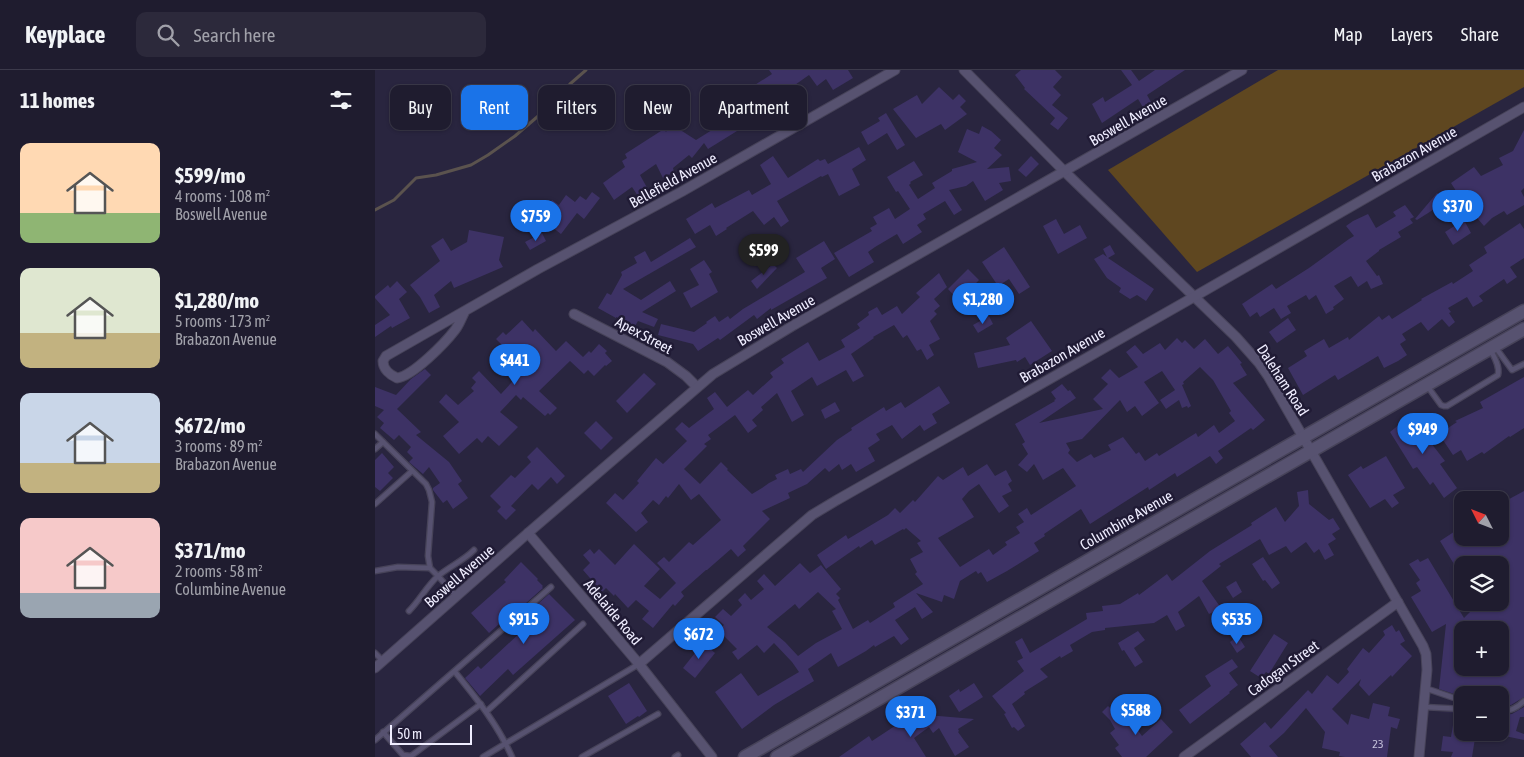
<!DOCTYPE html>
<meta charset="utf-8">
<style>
:root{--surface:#1f1c2f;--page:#2c293b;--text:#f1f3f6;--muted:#a1a1aa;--line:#3c3a4b;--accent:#1a73e8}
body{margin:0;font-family:"Asap Condensed",sans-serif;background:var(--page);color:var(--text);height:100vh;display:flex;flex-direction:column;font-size:19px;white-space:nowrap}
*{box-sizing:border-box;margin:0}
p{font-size:16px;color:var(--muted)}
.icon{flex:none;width:28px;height:28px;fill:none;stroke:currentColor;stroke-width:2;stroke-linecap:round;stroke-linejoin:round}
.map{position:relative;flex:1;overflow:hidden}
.panel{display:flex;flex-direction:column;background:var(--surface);width:375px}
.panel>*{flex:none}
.banner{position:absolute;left:15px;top:15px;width:475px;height:45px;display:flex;gap:10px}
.needle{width:32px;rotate:312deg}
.fabs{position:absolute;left:1079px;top:421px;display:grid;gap:10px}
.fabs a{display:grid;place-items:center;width:55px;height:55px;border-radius:10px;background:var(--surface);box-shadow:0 1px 4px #0004,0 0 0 1px var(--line);font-size:25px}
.scale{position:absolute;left:15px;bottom:12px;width:82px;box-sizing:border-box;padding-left:5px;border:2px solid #efedff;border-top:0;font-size:14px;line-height:18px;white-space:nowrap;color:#efedff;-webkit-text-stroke:4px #201b35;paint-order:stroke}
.price{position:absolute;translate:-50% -42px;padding:0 11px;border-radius:18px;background:var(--accent);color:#fff;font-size:16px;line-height:32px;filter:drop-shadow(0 1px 2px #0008)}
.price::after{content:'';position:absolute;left:50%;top:30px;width:15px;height:11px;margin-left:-8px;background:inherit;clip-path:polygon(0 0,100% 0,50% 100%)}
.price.current{background:#222;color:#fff}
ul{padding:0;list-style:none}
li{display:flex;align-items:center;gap:15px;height:125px;padding:0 20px}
li span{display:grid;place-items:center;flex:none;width:140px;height:100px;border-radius:10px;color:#555}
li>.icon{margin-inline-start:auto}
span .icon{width:60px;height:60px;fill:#fffc;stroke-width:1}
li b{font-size:21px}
h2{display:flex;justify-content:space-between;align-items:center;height:60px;padding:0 20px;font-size:21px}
.chip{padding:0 18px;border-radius:10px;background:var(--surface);box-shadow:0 1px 4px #0004,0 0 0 1px var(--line);font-size:18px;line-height:45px}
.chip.current{background:var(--accent);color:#fff}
header{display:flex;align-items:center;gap:30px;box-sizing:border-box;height:70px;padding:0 25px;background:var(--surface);border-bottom:1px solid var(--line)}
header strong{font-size:24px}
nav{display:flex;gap:28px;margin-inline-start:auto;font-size:18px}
.search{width:350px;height:45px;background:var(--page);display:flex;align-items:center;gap:12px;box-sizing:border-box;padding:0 18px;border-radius:10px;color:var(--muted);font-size:19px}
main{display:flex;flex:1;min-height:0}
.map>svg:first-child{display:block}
</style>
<header>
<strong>Keyplace</strong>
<div class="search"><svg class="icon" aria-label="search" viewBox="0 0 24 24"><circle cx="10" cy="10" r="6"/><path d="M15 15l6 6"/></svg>Search here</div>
<nav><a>Map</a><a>Layers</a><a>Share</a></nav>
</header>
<main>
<section class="panel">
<h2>11 homes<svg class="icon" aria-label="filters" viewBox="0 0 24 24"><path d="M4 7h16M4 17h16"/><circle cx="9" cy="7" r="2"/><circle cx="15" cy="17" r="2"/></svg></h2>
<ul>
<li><span style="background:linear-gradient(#ffd9b3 70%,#8fb573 0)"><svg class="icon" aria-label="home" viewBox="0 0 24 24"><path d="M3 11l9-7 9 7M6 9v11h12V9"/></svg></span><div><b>$599/mo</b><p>4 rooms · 108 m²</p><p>Boswell Avenue</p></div></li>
<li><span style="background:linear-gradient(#dfe7d0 65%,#c2b280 0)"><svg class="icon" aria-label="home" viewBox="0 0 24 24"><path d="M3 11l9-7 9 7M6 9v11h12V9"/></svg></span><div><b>$1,280/mo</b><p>5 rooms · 173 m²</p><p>Brabazon Avenue</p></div></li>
<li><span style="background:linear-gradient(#c9d6e8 70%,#c2b280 0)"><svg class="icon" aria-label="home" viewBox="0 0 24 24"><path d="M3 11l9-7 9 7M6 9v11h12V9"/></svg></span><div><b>$672/mo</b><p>3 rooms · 89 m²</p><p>Brabazon Avenue</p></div></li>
<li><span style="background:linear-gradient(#f6c9c9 75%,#9aa5b1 0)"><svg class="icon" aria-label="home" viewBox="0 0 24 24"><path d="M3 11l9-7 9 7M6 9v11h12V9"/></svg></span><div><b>$371/mo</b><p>2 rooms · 58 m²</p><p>Columbine Avenue</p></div></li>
</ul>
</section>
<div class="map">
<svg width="1149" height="687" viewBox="0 0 1149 687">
<rect width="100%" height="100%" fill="#29253f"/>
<!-- green -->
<polygon fill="#5f4720" points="903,0 1149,0 1149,17 822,202 733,100"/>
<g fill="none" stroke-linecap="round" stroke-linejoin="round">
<!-- stream -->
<polyline stroke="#5b534e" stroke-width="3" points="0,140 19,130 41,108 61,105 96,95 113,85 140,66 176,35 195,14 211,0"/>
</g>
<!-- building -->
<g fill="#3d3265" fill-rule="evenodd">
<polygon points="394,0 473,0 478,8 458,20 451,9 442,16 434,5 417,17 422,23 410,31 404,23 402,24 397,17 382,28 391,43 333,79 329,73 317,88 314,85 298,98 299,102 288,108 281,94 265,105 275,123 265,129 257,117 239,130 228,113 250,97 247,91 252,88 250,84 289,59 291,62 296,54 321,70 353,50 351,48 377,33 367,25 372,20 397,4"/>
<polygon points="646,0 680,0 687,7 678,17 686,25 677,35 693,48 683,60 675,54 680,48 649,19 650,18 640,5"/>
<polygon points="746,0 756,0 764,11 780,0 810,0 772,25 777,34 769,39 763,29 727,53 717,34 728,27 730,32 757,15"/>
<polygon points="564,17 578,30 584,24 591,31 585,37 592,44 570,60 566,54 541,68 518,39 542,25 547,34"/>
<polygon points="511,43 530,75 522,80 512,63 493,75 486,62 505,51 503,48"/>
<polygon points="607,56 616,61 626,70 619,78 627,85 612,99 634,97 636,111 624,113 628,120 610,131 598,111 591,116 574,120 587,140 579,145 570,131 548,144 551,149 542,155 547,162 528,174 522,164 500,177 493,182 499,192 474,207 459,183 497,161 495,158 502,154 498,147 514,138 520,149 535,139 523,121 521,122 512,107 539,91 548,105 535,112 536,113 534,115 543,129 560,118 557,113 577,101 577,99 602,92 583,82 592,59 604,64"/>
<polygon points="1149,60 1149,118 1146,121 1149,127 1149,135 1132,145 1129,141 1117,148 1109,156 1091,135 1094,133 1087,122 1083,124 1076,113 1099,97 1106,106 1128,95 1124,88 1138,81"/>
<polygon points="484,77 491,90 477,99 485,115 464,126 453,104 447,107 446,106 402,131 414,151 406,157 399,147 389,155 378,141 351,158 352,159 341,166 335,155 320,164 311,149 337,133 340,138 374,120 377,125 396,114 385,95 398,86 413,108 443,89 445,91 450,89 453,94"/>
<polygon points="656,86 664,94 651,107 643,100"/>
<polygon points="217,122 225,128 209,149 202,143 186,164 177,157 184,153 169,142 177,130 184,135 191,125 200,132 205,126 211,130"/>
<polygon points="1062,123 1072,131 1042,150 1040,149"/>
<polygon points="1030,135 1039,147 1035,149 1038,153 1023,162 1026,167 1004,180 1004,181 991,191 1002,206 1004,205 1008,214 996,219 992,211 983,217 976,206 959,216 969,229 958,237 959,239 951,244 941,225 934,230 931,225 912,236 916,243 906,249 899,238 885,247 882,242 875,247 867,234 897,214 901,219 934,198 974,169 979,166 971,156 978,151 993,144 1001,158 1021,146 1018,142"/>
<polygon points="681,149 689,164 705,155 712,168 683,184 668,156"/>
<polygon points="1089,150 1096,163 1078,175 1070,162"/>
<polygon points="1145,153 1149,159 1149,188 1135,197 1142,207 1132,214 1129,209 1104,226 1108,231 1098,237 1092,227 1073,238 1076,242 1074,243 1080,252 1074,257 1067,249 1053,261 1046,252 1027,264 1031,270 1025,274 1032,285 1023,291 1009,298 1003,286 963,310 960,305 928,325 913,298 932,286 929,281 949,269 954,278 973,267 974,270 1004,246 1007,250 1014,245 1017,249 1047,230 1046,229 1077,212 1078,214 1098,201 1094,195 1112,183 1109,177"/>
<polygon points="94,160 129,167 124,190 128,197 79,218 76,211 59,225 65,237 54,243 45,227 35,215 65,191 56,176 68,168 76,181 92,172"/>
<polygon points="167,163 171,171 155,180 150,172"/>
<polygon points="315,168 321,177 248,219 266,230 295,211 301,221 267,242 283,249 279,257 263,251 260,256 241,247 241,248 223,238 232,223 236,225 247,205 246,202 262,193 259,187 270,181 276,192"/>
<polygon points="449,171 460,189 446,198 452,208 396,240 396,238 382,249 379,245 345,270 343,268 323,281 318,274 283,265 286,254 319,262 332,253 331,252 340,246 344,252 353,246 355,249 368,239 430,202 421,188"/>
<polygon points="735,175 740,184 733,188 779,219 771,231 762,225 755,229 744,222 746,218 732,208 719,189 728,184 732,187 728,179"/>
<polygon points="629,177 655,217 644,224 634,209 623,216 607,192"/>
<polygon points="329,190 337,202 334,204 343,222 316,238 308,223 324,215 315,199"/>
<polygon points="398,194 402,198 382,219 376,211"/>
<polygon points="593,199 604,210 584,231 573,219"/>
<polygon points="564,203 572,217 559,229 565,236 559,241 562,244 555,251 565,269 554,275 559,285 552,290 546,279 542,281 532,265 528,268 519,255 498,267 499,268 476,284 489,306 478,312 471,300 442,316 437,307 416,321 429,345 417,352 402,323 386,337 388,340 377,350 382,356 373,363 360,345 333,365 336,369 329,374 332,376 309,399 325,414 346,392 353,399 352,400 377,424 387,418 394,413 402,409 400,405 413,399 415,404 426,399 428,402 462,370 477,360 476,358 509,337 511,341 526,332 530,338 564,316 575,333 557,344 562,353 549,361 545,355 527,369 517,355 501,364 505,370 493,378 500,391 481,402 476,394 467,400 464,394 454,402 450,398 432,414 413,423 415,428 387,441 395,449 368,476 371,480 363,487 356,479 332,500 331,500 306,522 309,526 300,536 298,534 278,558 267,549 274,541 261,530 253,538 240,524 239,526 231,518 227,522 208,500 215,493 208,485 215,479 219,484 224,479 240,495 259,474 285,499 269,516 285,529 301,513 282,493 289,487 294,492 314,472 318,475 346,450 324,424 316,430 304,414 293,428 291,426 284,435 278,430 266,443 273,452 261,462 231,433 240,423 248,430 264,413 262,411 281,388 288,394 312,371 300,359 307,352 314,358 339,339 332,328 340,322 352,337 373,320 378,325 398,307 395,303 409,293 406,289 433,272 444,291 470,277 466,270 485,258 482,254 494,245 493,242 502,237 507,245 522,236 527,244 545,227 541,223"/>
<polygon points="22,211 32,222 24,229 35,248 17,258 16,256 0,267 0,255 15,245 0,228 0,226 13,215 15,218"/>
<polygon points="614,246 618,254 603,263 598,255"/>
<polygon points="913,248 921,260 902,273 894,262"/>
<polygon points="147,250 158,262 160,259 181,281 191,271 208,287 214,281 216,283 224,274 232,281 230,283 237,291 231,296 230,295 219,306 213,300 209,304 195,291 164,321 182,338 175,345 173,343 170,346 148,327 146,330 141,325 125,342 143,357 124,376 113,366 107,373 102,368 84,384 68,366 84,352 64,332 71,324 83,335 99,321 96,318 101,312 97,308 104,301 126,324 147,301 130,284 129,285 123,278 127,275 121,269 128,262 131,265"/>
<polygon points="656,251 677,281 655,295 650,287 642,292 641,290 603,298 599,283 635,275 631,268"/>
<path d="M802,268L807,273L810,270L819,279L830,269L843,284L853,276L867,293L865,294L872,305L858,313L890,350L878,360L876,358L843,381L848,388L841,394L835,386L802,407L800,403L774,420L773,417L715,454L706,439L669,464L670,466L659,473L664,481L632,501L612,512L606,502L603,504L601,501L585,511L579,529L569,525L567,532L541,523L558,542L547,549L540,537L520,550L534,569L526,575L519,566L500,577L499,575L491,581L463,597L456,583L433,599L439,611L399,635L367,659L340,622L366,603L383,626L424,602L417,592L399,573L389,583L382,575L363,590L357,582L362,579L343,560L349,555L340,547L348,539L356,546L367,535L363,530L370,523L376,530L389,519L382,511L389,504L400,516L425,493L435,503L446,495L466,519L461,524L465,528L463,530L478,559L493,550L495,553L520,537L518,533L548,514L540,504L542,502L535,489L548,482L542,473L546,471L531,458L529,460L528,459L500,475L497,470L485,478L484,476L451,499L442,485L471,465L473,469L513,445L520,438L525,443L538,430L540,432L563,406L568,410L588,397L593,406L612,394L620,406L631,400L637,411L633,414L637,421L627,426L634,436L624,443L604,414L594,421L587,429L599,447L563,468L585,497L614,479L618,485L632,475L630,472L645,463L641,457L649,452L643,444L652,438L656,445L701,416L688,398L668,410L659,394L652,402L643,395L653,384L647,374L650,372L640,354L680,331L679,330L681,329L676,322L687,314L693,321L695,320L701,328L664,353L728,339L718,329L733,314L726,308L735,299L744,308L763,297L751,282L760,275L768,284L785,273L790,280ZM825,297L838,310L856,341L854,343L860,351L844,363L839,355L823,367L821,363L784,386L782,383L770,391L764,382L761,384L748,367L733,375L736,380L719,388L716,384L702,392L693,383L695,380L691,373L707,369L745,330L752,342L760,336L767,346L784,333L769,312L787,301L800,320L785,330L791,339L804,330L807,338L812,336L813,338L816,336L807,315L809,314L808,312ZM443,522L461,539L457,541L467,559L441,573L423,586L410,572L392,557L420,534L424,539Z"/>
<polygon points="50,299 56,305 22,339 46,362 41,365 74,392 87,411 83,414 93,428 78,439 72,430 68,433 58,420 58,418 65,413 54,397 48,404 34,392 38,388 32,382 36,377 24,365 19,370 5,358 9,353 2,347 9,340 0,336 0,317 21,325 36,309"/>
<polygon points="269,303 281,314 252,343 241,331"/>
<polygon points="1149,307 1149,358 1135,367 1134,366 1109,384 1107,382 1092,391 1086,380 1078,385 1064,364 1082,352 1080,351 1108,338 1105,332"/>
<polygon points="460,332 465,341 450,349 446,340"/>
<polygon points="1035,346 1070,391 1065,394 1082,418 1069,428 1058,412 1055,415 1042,397 1038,399 1015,362"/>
<polygon points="221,351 238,368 226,380 209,363"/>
<polygon points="162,377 190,406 182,414 176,407 163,420 157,414 136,436 141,440 131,450 122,441 126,437 115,426 136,405 140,408 156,392 152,387"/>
<polygon points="7,383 19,397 13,403 18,408 5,421 0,417 0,390"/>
<polygon points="1011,386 1030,418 1018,425 1024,433 1017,438 1010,429 995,438 973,405 986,396 988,399"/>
<polygon points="933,420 934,434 954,450 958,448 965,459 957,464 961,469 953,474 959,485 950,490 944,479 939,483 931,472 916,483 911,476 894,485 885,469 844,494 846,496 827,511 846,538 834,544 824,526 803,542 810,556 801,561 792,545 779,553 730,558 730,560 717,562 695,575 698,581 686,588 685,586 665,599 673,607 649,622 650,624 637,634 650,656 643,661 639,657 637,658 629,644 631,643 617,626 649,601 642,591 648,588 640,572 647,568 655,583 712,549 711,543 728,541 727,536 745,534 763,523 764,525 792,504 797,511 835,481 877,455 876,453 901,437 910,452 924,436 922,422"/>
<path d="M1149,421V627L1136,635L1125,637V625H1088V627L1064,619L1071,554L1057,562L1036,527L1046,521L1041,513L1045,510L1034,494L1043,489L1045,492L1053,488L1089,548L1105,532H1125V495H1088V509L1065,471L1088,456V468H1125V434ZM1088,560H1125V598H1088Z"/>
<polygon points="888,487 905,513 897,519 890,510 888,511 877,494"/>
<polygon points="146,492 163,509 162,510 168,516 167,517 168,518 150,534 149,533 142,540 141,539 114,563 96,543 131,512 129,510"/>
<polygon points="861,511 867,522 858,528 851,517"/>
<polygon points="174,524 200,550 138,605 133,599 105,626 90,608 103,596 106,599 162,547 156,540"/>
<polygon points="1017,555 1021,562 1024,560 1030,571 1025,574 1037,586 1017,607 1016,605 994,626 984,615 986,609 957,639 973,655 976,644 994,649 998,633 1015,637 1013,646 1025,649 1022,659 1016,657 1012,687 970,687 964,686 965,682 947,678 950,662 931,638 909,663 894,676 903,687 876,687 865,674 890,652 896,659 933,620 937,624 952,605 963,614 974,602 972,599 988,578 994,583 1010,565 1008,561"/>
<polygon points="763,561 770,570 759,578 768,592 760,597 749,580 747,581 743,573"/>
<polygon points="899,564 913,573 894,604 891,602 886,608 875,601"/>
<polygon points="863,566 870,577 862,583 855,572"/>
<polygon points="328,573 340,583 320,608 308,598"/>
<polygon points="857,589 863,597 854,603 863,615 854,622 855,623 815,654 804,640 836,616 830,606"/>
<polygon points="254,613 272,641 264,647 263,646 251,654 233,626"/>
<polygon points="599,613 608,627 584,642 574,626 584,619 585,622"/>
<polygon points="733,636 749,651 754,648 767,666 786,649 798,662 771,687 747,687 740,678 744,675 735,663 740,659 735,650 727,642"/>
<polygon points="1149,637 1149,647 1145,647 1141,661 1149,664 1149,670 1125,665 1125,645 1137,644"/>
<polygon points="548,639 552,645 599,649 583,659 584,661 583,662 594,677 580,686 564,658 558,663 554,657 539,668 551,687 464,687 494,666 497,671 529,650 530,653"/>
<polygon points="1062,642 1088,643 1088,662 1101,662 1097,687 1076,687 1078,682 1066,681 1068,666 1076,667 1080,643"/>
</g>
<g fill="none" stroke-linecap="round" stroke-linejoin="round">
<!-- service casing -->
<g stroke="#474359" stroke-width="7">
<g id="service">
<polyline points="1121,278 1137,300 1149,294"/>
<path d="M1053,317L1066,335L1069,336H1072L1123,305C1125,297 1120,288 1116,281"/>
<path d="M0,364L51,414L54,420L57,432L53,486L55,498L63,506C51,517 45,530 34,541"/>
<polyline points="0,379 8,372"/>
<polyline points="0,434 37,401"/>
<polyline points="0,501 23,497 55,498"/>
<path d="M81,526L63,506C75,496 88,491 99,480"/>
<polyline points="0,583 8,591"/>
<path d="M80,602C102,629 123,655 137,687"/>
<polyline points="1050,618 1088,631"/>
<polyline points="1049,637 1088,639"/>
<polyline points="112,641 208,554"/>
<path d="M1125,641C1135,642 1142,638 1149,631"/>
<polyline points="8,662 28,685 36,686 106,634"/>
<polyline points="0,670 176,517"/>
<polyline points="108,687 264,594"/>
<polyline points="207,687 283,644"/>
<polyline points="300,687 303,685"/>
</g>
</g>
<!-- minor casing -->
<g stroke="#474359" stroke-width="11">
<g id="minor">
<polyline points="589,0 690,102 861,267 884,293 893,306 1048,576 1051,584 1052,600 1044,687"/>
<path d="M89,243C86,249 84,255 80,260C70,273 38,306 22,308C15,305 8,299 8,291L11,286L163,199L306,122L520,0"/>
<polyline points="199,244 292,292 311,306 322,317"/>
<polyline points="153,463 264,594 337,687"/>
<polyline points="264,594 437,445 462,430 810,232 1149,37"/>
<polyline points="0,598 153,463 338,304 419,255 867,0"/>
<polyline points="809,687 1023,532"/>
</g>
</g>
<!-- secondary casing -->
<g stroke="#474359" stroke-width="15">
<g id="secondary">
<polyline points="370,687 1149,241"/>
<polyline points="402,687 1149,259"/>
</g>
</g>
<!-- service -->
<use href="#service" stroke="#575270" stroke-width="4.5"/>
<!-- minor -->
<use href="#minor" stroke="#575270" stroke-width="9"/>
<!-- secondary -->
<use href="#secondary" stroke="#575270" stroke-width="12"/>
</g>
<g text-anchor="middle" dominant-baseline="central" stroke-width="5" stroke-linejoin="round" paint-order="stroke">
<!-- number labels -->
<g font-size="12" fill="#c2bed8">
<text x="1003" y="674">23</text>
</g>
<!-- street labels -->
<g font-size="15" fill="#efedff" stroke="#201b35">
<text transform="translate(753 50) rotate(-30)">Boswell Avenue</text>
<text transform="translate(1039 84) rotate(-30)">Brabazon Avenue</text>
<text transform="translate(298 110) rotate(-29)">Bellefield Avenue</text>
<text transform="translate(401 250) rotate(-30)">Boswell Avenue</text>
<text transform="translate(269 265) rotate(28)">Apex Street</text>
<text transform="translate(687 285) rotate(-30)">Brabazon Avenue</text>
<text transform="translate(908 310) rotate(57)">Daleham Road</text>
<text transform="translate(751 450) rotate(-30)">Columbine Avenue</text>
<text transform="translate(84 506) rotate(-41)">Boswell Avenue</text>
<text transform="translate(238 542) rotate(50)">Adelaide Road</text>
<text transform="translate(908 598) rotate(-36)">Cadogan Street</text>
</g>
</g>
</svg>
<div class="fabs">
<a><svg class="needle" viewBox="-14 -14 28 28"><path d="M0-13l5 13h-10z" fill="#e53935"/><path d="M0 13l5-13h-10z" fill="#a1a1aa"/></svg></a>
<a><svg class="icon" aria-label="layers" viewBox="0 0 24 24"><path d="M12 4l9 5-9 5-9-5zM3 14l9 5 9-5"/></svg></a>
<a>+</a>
<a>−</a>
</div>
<div class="scale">50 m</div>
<b class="price" style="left:1083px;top:162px">$370</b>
<b class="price" style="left:161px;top:172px">$759</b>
<b class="price current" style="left:389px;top:206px">$599</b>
<b class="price" style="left:608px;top:255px">$1,280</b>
<b class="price" style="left:140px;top:316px">$441</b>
<b class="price" style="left:1048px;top:385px">$949</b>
<b class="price" style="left:149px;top:575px">$915</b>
<b class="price" style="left:862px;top:575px">$535</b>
<b class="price" style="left:324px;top:590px">$672</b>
<b class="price" style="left:761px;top:666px">$588</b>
<b class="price" style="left:536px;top:668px">$371</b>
<div class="banner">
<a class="chip">Buy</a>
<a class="chip current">Rent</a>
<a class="chip">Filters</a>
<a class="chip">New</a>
<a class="chip">Apartment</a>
</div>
</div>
</main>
